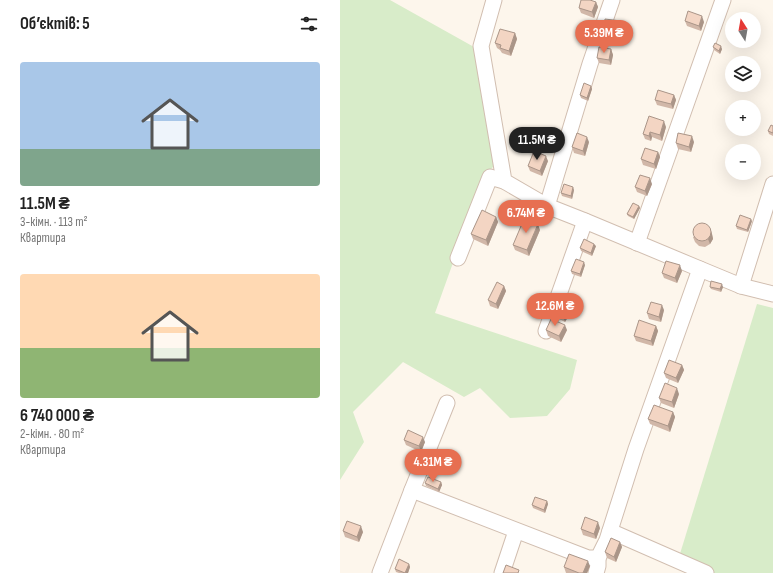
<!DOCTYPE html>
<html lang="uk">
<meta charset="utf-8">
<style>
:root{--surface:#fff;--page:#f2f2f2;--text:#222;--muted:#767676;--accent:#e76f51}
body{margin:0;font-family:"Sofia Sans Condensed",sans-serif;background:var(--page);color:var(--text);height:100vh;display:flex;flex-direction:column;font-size:15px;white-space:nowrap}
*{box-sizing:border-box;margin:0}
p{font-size:13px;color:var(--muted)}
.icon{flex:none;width:22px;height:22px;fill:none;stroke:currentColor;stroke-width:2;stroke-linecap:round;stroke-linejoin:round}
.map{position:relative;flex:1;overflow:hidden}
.sheet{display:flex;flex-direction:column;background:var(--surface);width:340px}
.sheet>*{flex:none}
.needle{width:26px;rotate:349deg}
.fabs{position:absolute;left:385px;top:12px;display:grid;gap:8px}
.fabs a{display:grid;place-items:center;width:36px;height:36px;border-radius:50%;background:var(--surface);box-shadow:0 4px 16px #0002;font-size:20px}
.price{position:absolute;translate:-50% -34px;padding:0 9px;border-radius:14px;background:var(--accent);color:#fff;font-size:13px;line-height:26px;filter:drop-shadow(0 1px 2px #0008)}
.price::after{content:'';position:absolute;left:50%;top:24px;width:12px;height:9px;margin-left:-6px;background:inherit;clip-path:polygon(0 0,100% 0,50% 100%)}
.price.selected{background:#222;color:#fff}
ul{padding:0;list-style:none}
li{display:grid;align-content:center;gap:8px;height:212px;padding:0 20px}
li span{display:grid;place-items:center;height:124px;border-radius:4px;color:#555}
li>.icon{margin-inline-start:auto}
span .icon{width:72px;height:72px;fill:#fffc;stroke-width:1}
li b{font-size:17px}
h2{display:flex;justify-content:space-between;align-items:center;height:48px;padding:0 20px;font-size:17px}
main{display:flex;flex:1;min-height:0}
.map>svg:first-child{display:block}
</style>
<main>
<section class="sheet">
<h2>Об’єктів: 5<svg class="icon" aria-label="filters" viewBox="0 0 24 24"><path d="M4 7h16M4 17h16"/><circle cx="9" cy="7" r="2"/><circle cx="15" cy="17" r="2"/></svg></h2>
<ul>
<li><span style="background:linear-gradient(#a9c7e8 70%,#7fa58c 0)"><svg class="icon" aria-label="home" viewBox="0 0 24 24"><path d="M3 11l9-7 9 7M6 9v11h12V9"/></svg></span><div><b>11.5M ₴</b><p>3-кімн. · 113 m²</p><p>Квартира</p></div></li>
<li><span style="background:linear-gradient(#ffd9b3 60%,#8fb573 0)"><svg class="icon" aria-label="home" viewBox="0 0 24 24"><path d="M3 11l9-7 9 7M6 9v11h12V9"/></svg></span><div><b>6 740 000 ₴</b><p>2-кімн. · 80 m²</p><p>Квартира</p></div></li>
</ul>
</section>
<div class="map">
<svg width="433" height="573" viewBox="0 0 433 573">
<rect width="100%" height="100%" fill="#fdf6ec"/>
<!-- green -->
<g fill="#d8ecc9">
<polygon points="0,0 50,0 134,47 157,162 143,179 95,313 237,360 230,389 207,416 170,418 140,388 124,397 63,362 13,412 24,442 0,480"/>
<polygon points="417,304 433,308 433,573 374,573 339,557"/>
</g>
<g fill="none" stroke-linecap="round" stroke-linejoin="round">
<!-- minor casing -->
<g stroke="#d1beb0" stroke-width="17">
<g id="minor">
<polyline points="154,0 141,46 164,181 207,206 245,221 360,269 401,286 433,294"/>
<polyline points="207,206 250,64 272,0"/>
<polyline points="297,243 383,0"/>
<polyline points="118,258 150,177 164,181"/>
<polyline points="401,286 433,184"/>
<polyline points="206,331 245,221"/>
<polyline points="72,490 248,558 258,558 267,540 296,449 360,269"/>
<polyline points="270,531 366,573"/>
<polyline points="40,573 72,490 107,403"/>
<polyline points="162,573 176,531"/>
<polyline points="256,573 258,566 258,558"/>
</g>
</g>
<!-- minor -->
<use href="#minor" stroke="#fff" stroke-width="15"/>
</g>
<!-- wall -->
<g fill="#d1b7a8">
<polygon points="256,2 258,7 254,18 241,13 239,8"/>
<polygon points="345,21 364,22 361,31 347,26"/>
<polygon points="283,27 281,43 265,40 263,35"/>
<polygon points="175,33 177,39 171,56 162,53 160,50 157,48 155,43"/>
<polygon points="373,47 382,49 380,54 374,50"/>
<polygon points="271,49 273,55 271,65 259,63 257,58"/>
<polygon points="251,86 252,89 248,101 241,98 240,95"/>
<polygon points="334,95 336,100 333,109 317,105 315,100"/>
<polygon points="433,126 433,136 429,134 428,131"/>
<polygon points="326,127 322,141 312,137 311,141 305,139 303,134"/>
<polygon points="249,142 245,156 234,153 232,147"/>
<polygon points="354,142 351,152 338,149 336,143"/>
<polygon points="318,152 320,157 316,169 303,165 301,159"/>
<polygon points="208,161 202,176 190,171 188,166"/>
<polygon points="312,184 307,196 297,192 295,187"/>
<polygon points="234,190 232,199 222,196 221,193"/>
<polygon points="198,205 199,208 194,221 188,218 187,215"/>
<polygon points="299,206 300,208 294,219 288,216 287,214"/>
<polygon points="156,217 158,222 148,246 133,239 131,234"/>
<polygon points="412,221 408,232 397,229 396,226"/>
<polygon points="370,228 372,234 373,239 370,244 365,247 359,246 355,242 353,237"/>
<polygon points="200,230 189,256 175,250 173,245"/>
<polygon points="256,246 252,256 241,251 240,248"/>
<polygon points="245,265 241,277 232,274 231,271"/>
<polygon points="342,271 337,283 324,278 322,273"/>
<polygon points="164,286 166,291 158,309 150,306 148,300"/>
<polygon points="370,287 383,287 381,292 371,289"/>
<polygon points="232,310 225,322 215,317 213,312"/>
<polygon points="324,310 321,322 309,319 307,313"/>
<polygon points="316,326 318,331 313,346 296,341 294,336"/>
<polygon points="206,330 227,330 221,342 208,336"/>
<polygon points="342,365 344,370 338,383 326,378 324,373"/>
<polygon points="339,394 334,408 321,403 319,398"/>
<polygon points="333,412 335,417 330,432 310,424 308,419"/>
<polygon points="64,440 85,442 81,452 66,445"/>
<polygon points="101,482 102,485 99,492 86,486 85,483"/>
<polygon points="207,501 208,504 205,513 193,508 192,505"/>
<polygon points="260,528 256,539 243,535 241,529"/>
<polygon points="3,531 23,532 19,542 5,537"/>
<polygon points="280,542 282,547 276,562 267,558 265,552"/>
<polygon points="69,564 70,567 68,573 59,573 56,572 55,569"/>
<polygon points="250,566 247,573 226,573 224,567"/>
</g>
<!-- shaded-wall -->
<g fill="#aa9588">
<polygon points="256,2 258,7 254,18 252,12"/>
<polygon points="362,16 364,22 361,31 359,26"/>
<polygon points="281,21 283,27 281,43 279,37"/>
<polygon points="175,33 177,39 171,56 169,51"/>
<polygon points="381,46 382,49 380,54 379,51"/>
<polygon points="271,49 273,55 271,65 269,60"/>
<polygon points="251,86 252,89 248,101 247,98"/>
<polygon points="334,95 336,100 333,109 331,104"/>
<polygon points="324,121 326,127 322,141 320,135"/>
<polygon points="310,132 312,137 311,141 309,136"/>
<polygon points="352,136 354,142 351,152 349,147"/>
<polygon points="247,137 249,142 245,156 243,151"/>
<polygon points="318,152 320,157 316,169 314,164"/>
<polygon points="206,156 208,161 202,176 200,171"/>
<polygon points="310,178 312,184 307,196 305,191"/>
<polygon points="233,187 234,190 232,199 231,196"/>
<polygon points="198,205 199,208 194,221 194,218"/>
<polygon points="299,206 300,208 294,219 293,217"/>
<polygon points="156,217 158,222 148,246 146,240"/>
<polygon points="411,219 412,221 408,232 407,230"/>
<polygon points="198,224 200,230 189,256 187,250"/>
<polygon points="370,228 372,234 373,239 370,244 368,239"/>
<polygon points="254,244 256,246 252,256 251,253"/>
<polygon points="244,262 245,265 241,277 240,274"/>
<polygon points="340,265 342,271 337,283 335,278"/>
<polygon points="382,284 383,287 381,292 380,289"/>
<polygon points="164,286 166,291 158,309 156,304"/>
<polygon points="230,304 232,310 225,322 223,317"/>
<polygon points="322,305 324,310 321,322 319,317"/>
<polygon points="225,325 227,330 221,342 219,336"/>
<polygon points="316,326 318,331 313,346 311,341"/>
<polygon points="342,365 344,370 338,383 336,378"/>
<polygon points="337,388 339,394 334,408 332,402"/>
<polygon points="333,412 335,417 330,432 328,426"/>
<polygon points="83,437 85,442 81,452 79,446"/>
<polygon points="101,482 102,485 99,492 98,489"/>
<polygon points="207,501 208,504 205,513 204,510"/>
<polygon points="258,522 260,528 256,539 254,534"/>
<polygon points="21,526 23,532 19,542 17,537"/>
<polygon points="280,542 282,547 276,562 274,557"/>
<polygon points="248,561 250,566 247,573 243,573"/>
<polygon points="69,564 70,567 68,573 65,573"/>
</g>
<!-- building -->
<g fill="#f3d5c3" stroke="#aa9588">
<polygon points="241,0 250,0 256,2 252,12 239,8"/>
<polygon points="348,11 362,16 359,26 345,21"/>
<polygon points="265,19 281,21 279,37 263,35"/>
<polygon points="160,29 175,33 169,51 160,48 161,45 155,43"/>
<polygon points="375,43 381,46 379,51 373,47"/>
<polygon points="259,47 271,49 269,60 257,58"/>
<polygon points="244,83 251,86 247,98 240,95"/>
<polygon points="318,90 334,95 331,104 315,100"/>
<polygon points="309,116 324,121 320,135 310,132 309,136 303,134"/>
<polygon points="431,125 433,126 433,133 428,131"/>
<polygon points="237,133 247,137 243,151 232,147"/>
<polygon points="338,133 352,136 349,147 336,143"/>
<polygon points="305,148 318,152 314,164 301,159"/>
<polygon points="194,151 206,156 200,171 188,166"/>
<polygon points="300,175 310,178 305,191 295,187"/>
<polygon points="224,184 233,187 231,196 221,193"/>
<polygon points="192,203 198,205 194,218 187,215"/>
<polygon points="293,203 299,206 293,217 287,214"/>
<polygon points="142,210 156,217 146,240 131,234"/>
<polygon points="400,215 411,219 407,230 396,226"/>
<polygon points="184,219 198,224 187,250 173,245"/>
<circle cx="362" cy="232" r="9"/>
<polygon points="244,239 254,244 251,253 240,248"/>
<polygon points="236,259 244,262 240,274 231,271"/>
<polygon points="326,261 340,265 335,278 322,273"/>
<polygon points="371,281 382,284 380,289 370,287"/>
<polygon points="157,282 164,286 156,304 148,300"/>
<polygon points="219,299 230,304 223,317 213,312"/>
<polygon points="311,302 322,305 319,317 307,313"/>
<polygon points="211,319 225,325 219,336 206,330"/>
<polygon points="299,320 316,326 311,341 294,336"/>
<polygon points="329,360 342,365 336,378 324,373"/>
<polygon points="325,383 337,388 332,402 319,398"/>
<polygon points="314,405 333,412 328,426 308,419"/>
<polygon points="68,430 83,437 79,446 64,440"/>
<polygon points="88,477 101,482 98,489 85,483"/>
<polygon points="195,497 207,501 204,510 192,505"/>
<polygon points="245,517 258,522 254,534 241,529"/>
<polygon points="7,521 21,526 17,537 3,531"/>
<polygon points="271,538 280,542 274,557 265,552"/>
<polygon points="229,554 248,561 243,573 239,573 224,567"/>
<polygon points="59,559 69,564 65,573 55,569"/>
<polygon points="166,565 179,570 178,573 163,573"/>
</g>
</svg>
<div class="fabs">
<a><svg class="needle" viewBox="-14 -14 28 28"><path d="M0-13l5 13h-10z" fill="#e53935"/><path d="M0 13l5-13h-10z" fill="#767676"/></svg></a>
<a><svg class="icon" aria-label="layers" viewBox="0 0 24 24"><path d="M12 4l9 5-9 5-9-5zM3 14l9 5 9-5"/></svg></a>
<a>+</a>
<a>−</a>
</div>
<b class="price" style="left:264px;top:54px">5.39M ₴</b>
<b class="price selected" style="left:197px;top:161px">11.5M ₴</b>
<b class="price" style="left:186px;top:234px">6.74M ₴</b>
<b class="price" style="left:215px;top:327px">12.6M ₴</b>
<b class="price" style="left:93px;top:483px">4.31M ₴</b>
</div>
</main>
